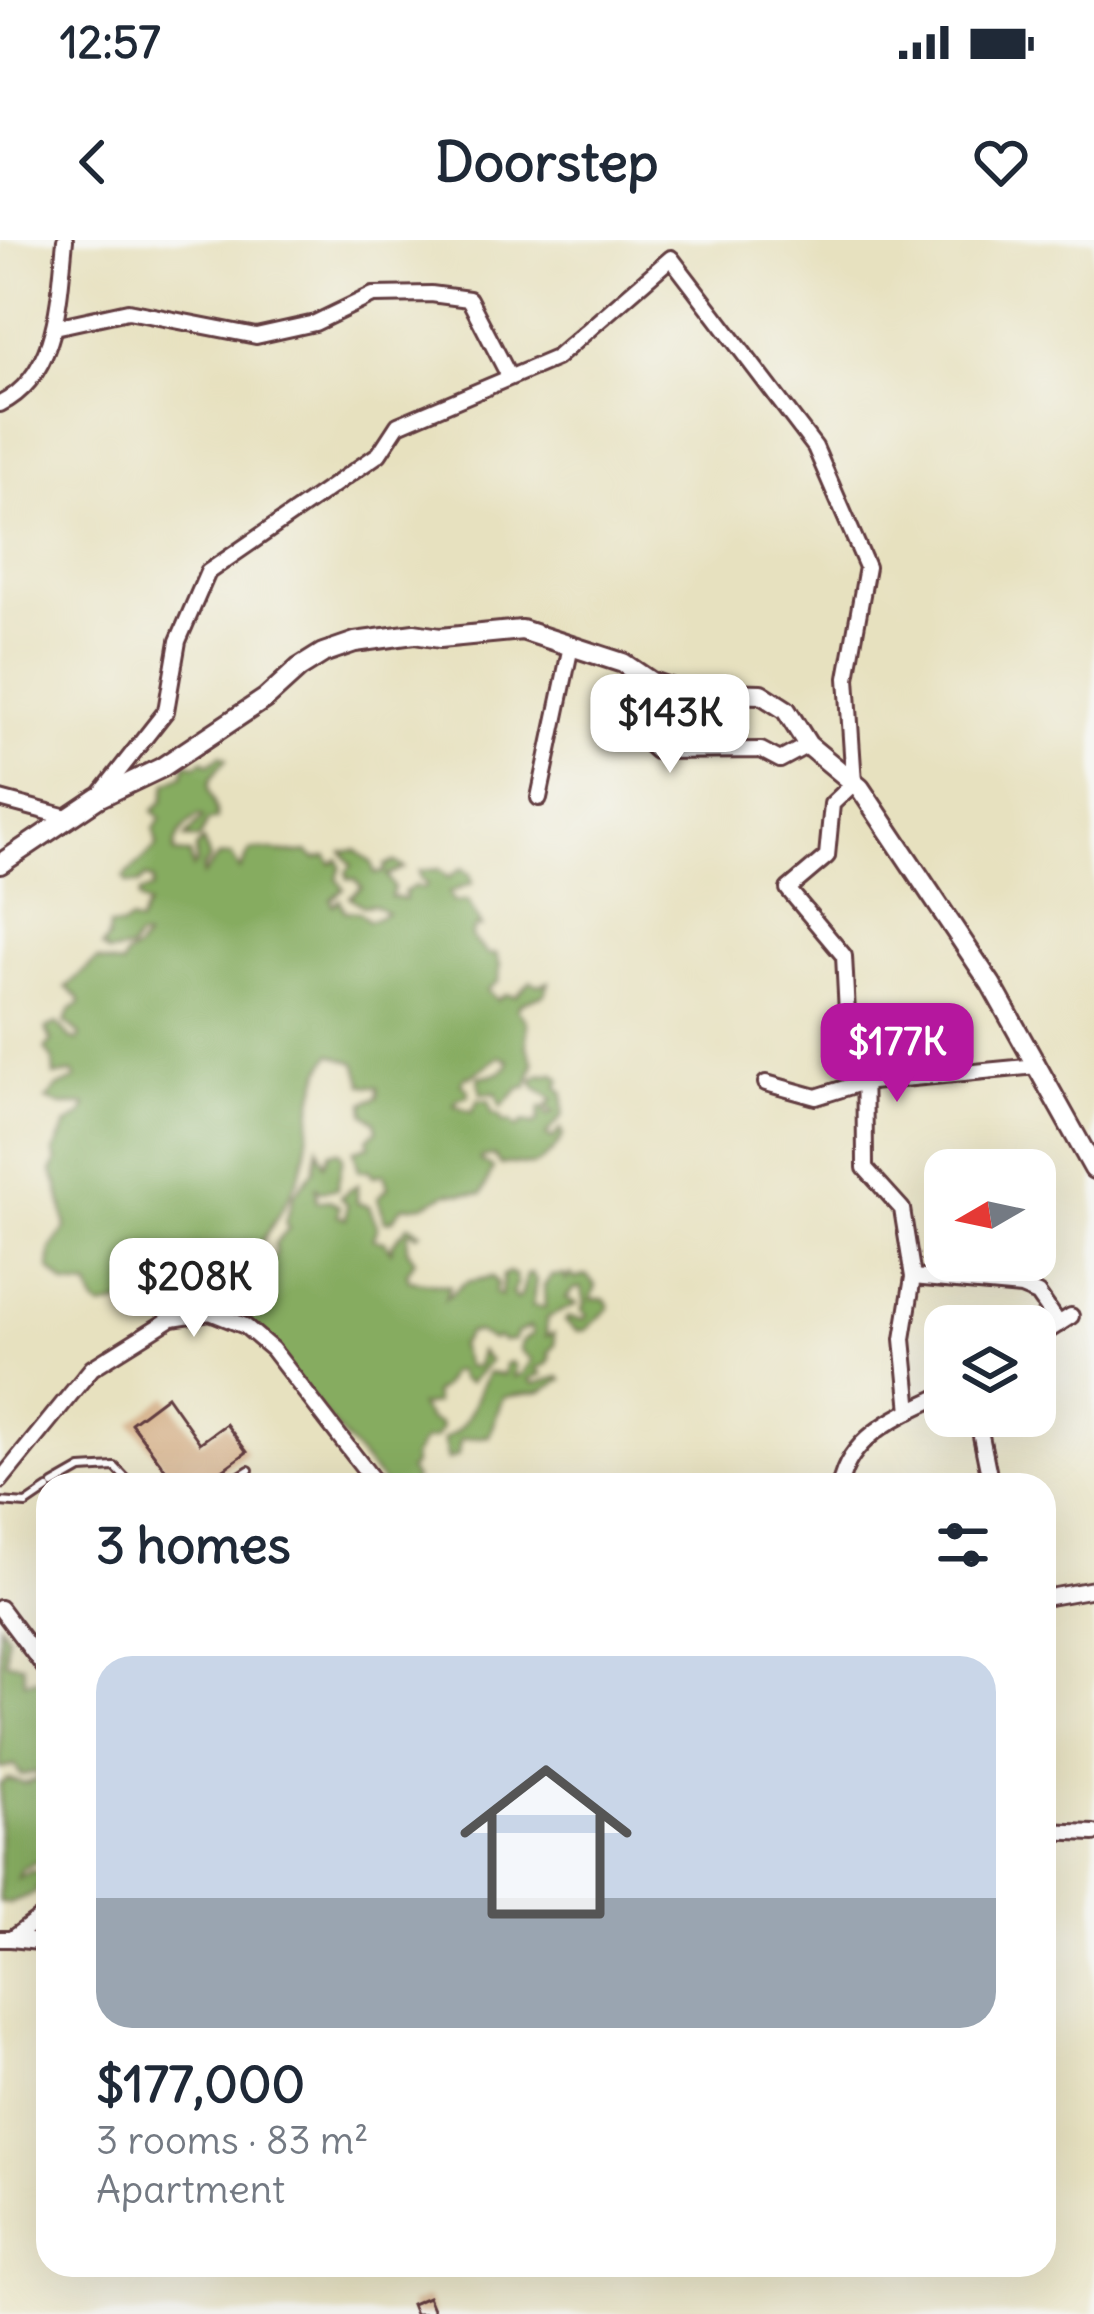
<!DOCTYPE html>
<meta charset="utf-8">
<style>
:root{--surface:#fff;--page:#f2f2f3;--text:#1f2937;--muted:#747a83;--accent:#b5179e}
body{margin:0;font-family:Delius,sans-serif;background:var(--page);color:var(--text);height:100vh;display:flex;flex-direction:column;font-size:45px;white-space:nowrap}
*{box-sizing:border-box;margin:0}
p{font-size:39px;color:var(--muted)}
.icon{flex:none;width:66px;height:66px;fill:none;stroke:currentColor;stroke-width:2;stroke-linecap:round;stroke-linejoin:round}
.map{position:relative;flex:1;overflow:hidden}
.panel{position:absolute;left:36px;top:1233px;width:1020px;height:804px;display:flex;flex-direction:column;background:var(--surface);border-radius:36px;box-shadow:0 12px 48px #0002}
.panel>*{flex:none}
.needle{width:78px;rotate:261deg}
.fabs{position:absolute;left:924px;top:909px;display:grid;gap:24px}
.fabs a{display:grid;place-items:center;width:132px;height:132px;border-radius:24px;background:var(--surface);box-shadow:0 12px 48px #0002;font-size:60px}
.price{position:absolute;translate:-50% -102px;padding:0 27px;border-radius:24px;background:#fff;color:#222;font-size:39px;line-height:78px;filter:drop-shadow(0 3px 6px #0008)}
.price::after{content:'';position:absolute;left:50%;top:72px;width:36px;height:27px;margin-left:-18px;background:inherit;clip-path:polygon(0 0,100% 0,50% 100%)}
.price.active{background:var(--accent);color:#fff}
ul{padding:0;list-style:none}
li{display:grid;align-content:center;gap:24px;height:636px;padding:0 60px}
li span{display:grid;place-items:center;height:372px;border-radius:36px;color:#555}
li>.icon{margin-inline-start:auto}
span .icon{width:216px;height:216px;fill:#fffc;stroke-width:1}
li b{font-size:51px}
h2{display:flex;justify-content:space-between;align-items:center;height:144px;padding:0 60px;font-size:51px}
.status{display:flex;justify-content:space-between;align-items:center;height:84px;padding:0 60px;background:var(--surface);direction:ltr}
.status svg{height:33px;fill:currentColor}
header{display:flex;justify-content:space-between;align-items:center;height:156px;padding:0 60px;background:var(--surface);font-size:54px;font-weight:700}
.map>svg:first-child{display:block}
</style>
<div class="status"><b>12:57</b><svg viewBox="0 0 49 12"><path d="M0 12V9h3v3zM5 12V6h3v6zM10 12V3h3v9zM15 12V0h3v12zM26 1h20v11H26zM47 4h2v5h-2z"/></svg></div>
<header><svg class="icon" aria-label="back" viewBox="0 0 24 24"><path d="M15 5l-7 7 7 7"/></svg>Doorstep<svg class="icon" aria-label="heart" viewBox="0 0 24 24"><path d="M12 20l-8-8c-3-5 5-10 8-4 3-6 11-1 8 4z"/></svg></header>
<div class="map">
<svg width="1094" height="2074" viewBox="0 0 1094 2074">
<rect width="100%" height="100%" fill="#f6f6f2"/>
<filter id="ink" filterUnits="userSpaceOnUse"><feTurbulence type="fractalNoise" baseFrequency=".00833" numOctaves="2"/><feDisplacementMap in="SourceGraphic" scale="24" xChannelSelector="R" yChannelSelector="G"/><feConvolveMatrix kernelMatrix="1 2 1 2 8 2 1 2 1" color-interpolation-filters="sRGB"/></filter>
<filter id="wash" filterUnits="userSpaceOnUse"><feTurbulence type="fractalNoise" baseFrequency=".004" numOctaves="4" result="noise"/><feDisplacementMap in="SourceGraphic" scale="48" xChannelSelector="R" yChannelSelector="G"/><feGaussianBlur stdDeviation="2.7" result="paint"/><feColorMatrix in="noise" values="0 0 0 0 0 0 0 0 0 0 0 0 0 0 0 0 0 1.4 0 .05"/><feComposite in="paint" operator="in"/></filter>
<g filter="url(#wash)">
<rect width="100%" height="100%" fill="#e7e1bf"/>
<!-- forest -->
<g fill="#86ac61" stroke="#686646" stroke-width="3">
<path d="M221,515L227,519C196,554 214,543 217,579L208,581L199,599L185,598L203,577L199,575C186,584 173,596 175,613L190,614L193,628L197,624L196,608L203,601L210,619L203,628V635L219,616L231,615L240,630L250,611C270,607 289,616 307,612L316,619L327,616L331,624L338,619L341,626L337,639L344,649L331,659L333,665L340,660L345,671L359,672L369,681L387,673L374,665L363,666L350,657L362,647L355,639H348L346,632L352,625L342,612L356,610L372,623L375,634L384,632L385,625L395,622L404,628L387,636L394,648L391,657L405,659L404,652L415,646L423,649L427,644L420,639L419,631L439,629L448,638L462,628L470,634L472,643L449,653L453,662L468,661L481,687L474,688L471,697L488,715L496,714L500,725L499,741L487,750L497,760L505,754L516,756L531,741L538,745L549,742L545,754L521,763L517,769L527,782V807L534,823L527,847L520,848L501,867L496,853L481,854L478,837L499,833L508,826V819L500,816L470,837L466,835L461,843L468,850V856L458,859L454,865L472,872L478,860L489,861L492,873L500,876L503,882H510L516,888L523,882L534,884L538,881L540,868L544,867L547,875L554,873L547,866L553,859L535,847L532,840L539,835L555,834L561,840L557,847L563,852V875L546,895L552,899L561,889L563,895C558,907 546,921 533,925C524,927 512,921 501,925L494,916L482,917L480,920L493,928L482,954L448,953L424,965L402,967L392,980L385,981L378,958L388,947L384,934L373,936L369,930L359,931L354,910L369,906L368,899L377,890L375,881L365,874L364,863L378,857V847L363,845L356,823L331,814C308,848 313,882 304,920C294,963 259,996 245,1036C240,1048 240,1060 235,1072L202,1069L190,1063L168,1070L153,1064L137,1073L126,1074L125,1062L102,1068L95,1064L89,1047L65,1045L49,1028L51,1009L66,988C63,973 60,943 52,932L57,921L54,912L67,885L82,875L86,865H60L46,860L57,848L76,839L72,833L54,836L53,820L45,809L52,802L46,789L57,783L71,799L78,800L80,795L65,782L71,769L80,764L79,758L66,747L97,720L122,726L126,716L137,710L145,699L138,698L130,710L108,713L102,707L108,699L109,686L121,687L130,681L139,684L148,665L139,660L140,653L152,649L153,640L146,637L139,644L127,643L124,637L157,606L154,589L161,578L153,571L163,561L167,543L183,535L186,523L197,525L204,520L209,524Z"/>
<path d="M318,907L324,924L330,912L340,911L343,917L337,949L319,951L316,946L317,962L329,960L339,966L338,976L346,979L347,964L340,957L357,945V963L369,966L378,988L373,999L385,1001L391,1011L393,1003L409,985L421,992L417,995L412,991L408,994L407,1009L415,1020L407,1033L409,1040L450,1046L445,1059L466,1042L492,1037L497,1043L495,1053L501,1056L503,1035L509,1032L515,1035L517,1043L512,1054L516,1059L521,1056L527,1035L532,1034L536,1040L532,1066L545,1068L544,1046L551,1036L564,1035L566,1040L571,1034L575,1039L586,1035L596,1046L591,1059H603L609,1064V1068L586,1090L577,1091L565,1081L568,1077L583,1080L587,1075L581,1071L585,1063L581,1048L574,1049L566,1058L577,1064L547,1078L546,1096L554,1093L555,1105L548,1114L551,1117L547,1124L536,1129L542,1134L529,1139L534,1144L559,1137L562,1140L541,1152L503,1157L489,1196L460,1199L458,1215L448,1220L443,1199C472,1188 474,1156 488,1133L504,1135L505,1124L511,1122L515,1126L513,1137L522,1134L532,1120L520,1110L522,1101L533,1094L530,1087L516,1093L514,1100L503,1101L497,1097L493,1100L476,1092L468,1093L459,1106L467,1127L477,1126L480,1111L490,1121L469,1143L460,1139L457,1131L449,1133L443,1146L433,1154L435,1164L419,1166L429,1180L440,1184L441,1190L434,1199L423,1201L413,1217L414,1224L409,1230L415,1239L412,1245H385L247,1084C250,1063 257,1032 276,1015L275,1003L289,988L285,984L294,955L314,930Z"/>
<polygon points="0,1384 7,1395 6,1422 22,1424 25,1441 39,1439 48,1444 48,1623 36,1622 22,1629 18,1638 32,1631 46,1633 35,1653 9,1663 0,1662 0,1544 8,1539 25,1544 39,1539 37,1532 21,1535 15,1525 0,1528"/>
</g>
<g id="blocks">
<!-- building -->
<g fill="#d2aa80">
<polygon points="167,1156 200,1203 226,1184 247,1212 202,1245 142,1245 165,1229 131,1183"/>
<polygon points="428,2057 435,2074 415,2074 411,2064"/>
</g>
</g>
</g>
<g filter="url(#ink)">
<use href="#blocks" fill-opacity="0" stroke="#623c41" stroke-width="3"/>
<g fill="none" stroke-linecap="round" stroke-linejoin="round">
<!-- lane casing -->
<g stroke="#623c41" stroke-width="12">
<g id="lane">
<polyline points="53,1245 81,1229 115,1227 132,1245"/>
<polyline points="226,1245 249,1230"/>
<polyline points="0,1262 26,1264 48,1249"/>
</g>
</g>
<!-- street casing -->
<g stroke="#623c41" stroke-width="20">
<g id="street">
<polyline points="55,87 128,71 256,96 315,83 373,55 431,54 469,59 509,136"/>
<path d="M0,164C59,135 59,57 65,0"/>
<polyline points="640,434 624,482 656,511 761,510 780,520 808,505"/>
<polyline points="99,556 166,471 178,401 208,332 379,214 398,185 556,118 671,18 815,207 867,327 847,438 854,543 832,564 827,616 788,649 844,716 847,773 864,777 865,928 902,969 913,1037 903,1099 910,1171"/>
<polyline points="539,558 571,406"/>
<polyline points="0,559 67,577"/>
<polyline points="766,843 816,857 861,843 1037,826"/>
<polyline points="913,1037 1021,1047 1038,1054 1059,1084"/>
<polyline points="1035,1099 1071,1076"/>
<polyline points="977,1176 991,1245"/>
<polyline points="0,1241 92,1128 172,1078 210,1072 245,1086 272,1109 377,1245"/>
<path d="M840,1245C850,1194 903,1174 945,1154"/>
<polyline points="1044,1358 1094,1349"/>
<polyline points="0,1368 48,1432"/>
<polyline points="1044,1591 1094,1593"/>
<polyline points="0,1699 11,1699 48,1672"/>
<polyline points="11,1699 48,1703"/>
</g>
</g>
<!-- secondary casing -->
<g stroke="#623c41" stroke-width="24">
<polyline id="secondary" points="0,624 98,558 161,528 266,458 299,428 323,413 355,402 414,394 440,398 522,390 623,423 651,442 681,452 761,454 786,470 808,505 860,548 991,744 1094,929"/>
</g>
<!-- lane -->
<use href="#lane" stroke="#fff" stroke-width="6"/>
<!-- street -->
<use href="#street" stroke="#fff" stroke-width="14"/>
<!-- secondary -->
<use href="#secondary" stroke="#fff" stroke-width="18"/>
</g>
</g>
</svg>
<div class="fabs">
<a><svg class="needle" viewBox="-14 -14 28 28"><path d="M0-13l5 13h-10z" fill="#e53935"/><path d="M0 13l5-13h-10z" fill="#747a83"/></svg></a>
<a><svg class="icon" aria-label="layers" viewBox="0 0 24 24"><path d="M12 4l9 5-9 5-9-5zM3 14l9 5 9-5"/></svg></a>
</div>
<b class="price" style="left:670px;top:536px">$143K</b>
<b class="price active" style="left:897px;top:865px">$177K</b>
<b class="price" style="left:194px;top:1100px">$208K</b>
<section class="panel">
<h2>3 homes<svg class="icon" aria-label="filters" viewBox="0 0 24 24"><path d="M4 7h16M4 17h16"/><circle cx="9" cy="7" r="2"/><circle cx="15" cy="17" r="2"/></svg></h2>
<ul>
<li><span style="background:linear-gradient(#c9d6e8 65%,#9aa5b1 0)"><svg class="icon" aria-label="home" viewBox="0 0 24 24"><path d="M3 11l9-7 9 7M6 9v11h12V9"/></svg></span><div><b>$177,000</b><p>3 rooms · 83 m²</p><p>Apartment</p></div></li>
</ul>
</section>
</div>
